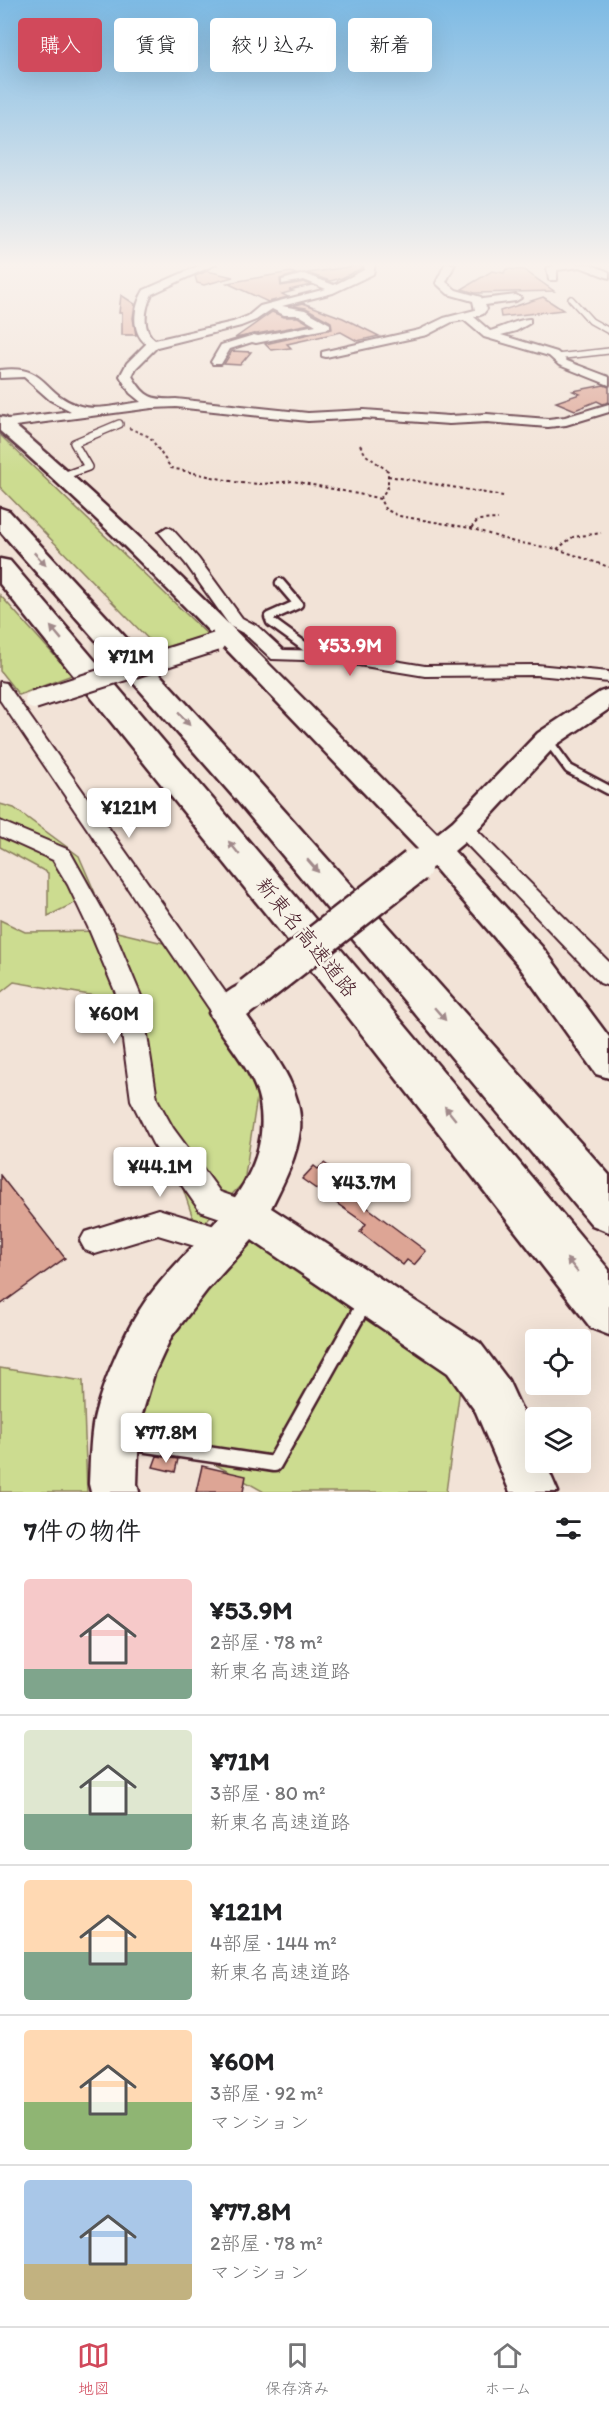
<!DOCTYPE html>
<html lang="ja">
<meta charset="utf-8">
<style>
:root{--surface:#fff;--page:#f6f6f6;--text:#202124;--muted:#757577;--line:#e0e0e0;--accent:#d1495b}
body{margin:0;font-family:Itim,"Klee One",sans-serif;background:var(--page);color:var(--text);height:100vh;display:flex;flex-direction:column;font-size:22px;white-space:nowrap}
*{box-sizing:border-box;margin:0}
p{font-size:20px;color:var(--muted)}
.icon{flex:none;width:33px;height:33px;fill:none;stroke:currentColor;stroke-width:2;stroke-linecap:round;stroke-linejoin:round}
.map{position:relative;height:1492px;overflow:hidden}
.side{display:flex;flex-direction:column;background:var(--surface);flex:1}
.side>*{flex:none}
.hud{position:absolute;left:18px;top:18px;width:573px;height:54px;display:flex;gap:12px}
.fabs{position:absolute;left:525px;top:1329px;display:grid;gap:12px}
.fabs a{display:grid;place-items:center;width:66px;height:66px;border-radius:6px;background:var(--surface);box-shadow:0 6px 24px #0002;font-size:30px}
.price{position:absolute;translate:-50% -51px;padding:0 14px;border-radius:6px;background:#fff;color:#222;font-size:20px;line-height:39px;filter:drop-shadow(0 2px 3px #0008)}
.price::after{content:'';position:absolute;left:50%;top:36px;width:18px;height:14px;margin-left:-9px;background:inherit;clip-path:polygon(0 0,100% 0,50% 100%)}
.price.on{background:var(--accent);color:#fff}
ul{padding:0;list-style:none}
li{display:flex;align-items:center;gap:18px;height:150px;padding:0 24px}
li+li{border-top:2px solid var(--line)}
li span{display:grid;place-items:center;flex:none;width:168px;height:120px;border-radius:6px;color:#555}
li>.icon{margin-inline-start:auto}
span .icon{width:72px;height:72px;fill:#fffc;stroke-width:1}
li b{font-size:26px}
h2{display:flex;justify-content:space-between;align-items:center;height:72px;padding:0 24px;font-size:26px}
.pill{padding:0 21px;border-radius:6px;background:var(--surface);box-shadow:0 6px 24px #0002;font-size:21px;line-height:54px}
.pill.on{background:var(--accent);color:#fff}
.tabs{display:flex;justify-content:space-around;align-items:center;height:84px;border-top:2px solid var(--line);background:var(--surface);font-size:16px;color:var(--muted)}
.tabs a{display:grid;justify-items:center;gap:3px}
.tabs .on{color:var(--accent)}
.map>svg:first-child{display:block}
</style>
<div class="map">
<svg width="609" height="1492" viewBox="0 0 609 1492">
<rect width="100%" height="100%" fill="#f2e3d7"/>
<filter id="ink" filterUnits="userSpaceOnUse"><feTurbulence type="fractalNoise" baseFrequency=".0167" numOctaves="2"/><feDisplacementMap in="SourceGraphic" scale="12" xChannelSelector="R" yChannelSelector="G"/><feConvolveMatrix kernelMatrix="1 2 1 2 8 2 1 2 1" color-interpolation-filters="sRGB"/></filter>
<g filter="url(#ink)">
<!-- green -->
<g fill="#ccdc90" stroke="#8b7e5e" stroke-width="1.5">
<polygon points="0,435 208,635 158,649 0,487"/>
<polygon points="0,595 72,675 19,695 0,671"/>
<polygon points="0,804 14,808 79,856 95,893 48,916 48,873 0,847"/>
<polygon points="0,920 25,932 113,931 180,947 259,1084 244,1182 197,1230 175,1165 158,1123 136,1003 14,982 0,993"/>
<polygon points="247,1214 464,1358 446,1492 264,1492 165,1436 123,1432 161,1316"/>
<polygon points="0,1368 83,1381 87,1492 0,1492"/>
</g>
<!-- building -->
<g fill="#dda595" stroke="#4a1f2b" stroke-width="1.5">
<polygon points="363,265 362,268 342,278 330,281 307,273"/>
<polygon points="506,269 524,270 554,291 475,293 462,289 492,271 504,273"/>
<polygon points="207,271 233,277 204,285 197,283 195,276"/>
<polygon points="291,272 296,274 280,279 281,286 304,282 311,285 289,290 293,291 282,294 288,297 268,302 227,283"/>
<polygon points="121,295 135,304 133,318 136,335 122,335 122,313 119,313"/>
<polygon points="543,297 563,310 501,317 500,311"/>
<polygon points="303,303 343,318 379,336 357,341 341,332 287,344 291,348 271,350 265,344 332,329 331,322 306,308 293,306"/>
<polygon points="272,312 284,317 298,317 310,324 235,338"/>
<polygon points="232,351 251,352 240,365 224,364"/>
<polygon points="604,385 609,387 609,402 603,404 597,401 575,410 556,402 580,394 573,391"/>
<polygon points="324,1163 368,1194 360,1202 426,1251 414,1265 407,1260 403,1265 360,1232 366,1224 302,1179 314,1166 318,1169"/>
<polygon points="0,1175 65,1258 0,1305"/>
<polygon points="157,1456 178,1459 175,1472 153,1467"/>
<polygon points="202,1466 246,1476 243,1492 196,1492"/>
</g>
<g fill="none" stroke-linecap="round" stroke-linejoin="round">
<!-- lane-far3 casing -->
<g stroke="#4a1f2b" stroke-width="8">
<g id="lane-far3">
<polyline points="571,299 591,321 609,331"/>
<polyline points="556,357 609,351"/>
</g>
</g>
<!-- lane-far2 casing -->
<g stroke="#4a1f2b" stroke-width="10">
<polyline id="lane-far2" points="63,476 88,467 74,443 119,424"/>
</g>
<!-- lane-far1 casing -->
<g stroke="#4a1f2b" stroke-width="13">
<g id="lane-far1">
<polyline points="280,583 298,604 269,617 271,622 318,656"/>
<polyline points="547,739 569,769 609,790"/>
</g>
</g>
<!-- lane casing -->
<g stroke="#4a1f2b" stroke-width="19">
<polyline id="lane" points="127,1442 274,1464 365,1302"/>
</g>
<!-- street casing -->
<g stroke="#4a1f2b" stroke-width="4">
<g id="street">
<path d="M203,264H216L152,294C145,308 141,330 155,340L233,322L248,316L260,306L326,289L304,280L282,284V280L304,274L334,285L364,270L365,264H375L373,274L333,293L282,306L305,310L330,324V328L256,343L252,342L230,349L221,364H213L211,362L221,345L254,335L258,336L316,325L299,315H284L272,309L256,320L241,326L157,347L136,368L132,376C145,398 152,400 176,399L308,413L364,410L449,416L487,414L548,419L565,417L609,404V412L566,425L548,427L487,422L449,424L364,418L308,421L176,407L152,408L0,428V420L71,411L50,400L24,377L0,378V370C47,364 41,392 77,405C97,412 121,404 141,402L130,393L120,376L127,363L146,344C130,331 134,306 144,290Z"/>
<path d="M445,264H455L446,282L456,290L481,297L482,299L516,295L521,298L516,301L485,305L487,309L483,314L474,317L490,331C501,328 522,318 530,319V323L516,331L501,335L557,352L567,361L609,377V385L559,365L549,356L484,337L464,320L452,322L427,335L326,357L322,356V352L419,330L444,318L475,310L473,301L448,294L436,283Z"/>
<polygon points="559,264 590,264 609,272 609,278 580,267 557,270 557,280 549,280 547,268"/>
<polygon points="167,527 172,529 198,558 242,618 257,626 283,650 334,651 425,666 537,665 609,672 609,682 537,675 425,676 334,661 272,659 245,634 230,626 186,564 159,532"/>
<polygon points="0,682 6,683 235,1006 238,1013 235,1020 226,1023 217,1020 0,700"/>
<polygon points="0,821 69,850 112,927 141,996 157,1099 173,1128 220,1192 257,1205 261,1214 257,1223 247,1227 200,1211 153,1144 131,1100 117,996 88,927 68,885 53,860 0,836"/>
<polygon points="463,821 470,823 609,962 609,986 600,983 456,833 452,828 456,823"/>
<polygon points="158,1209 235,1232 240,1242 235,1252 225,1255 158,1235 95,1254 85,1250 80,1241 85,1232"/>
</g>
</g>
<!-- secondary casing -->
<g stroke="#4a1f2b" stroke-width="5">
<g id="secondary">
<path d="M0,417L6,418C159,547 296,693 437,834L453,821L538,733L600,692L609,689V709L556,745L473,835L454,851L542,947L609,1037V1078L596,1074L518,965L434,867L424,870L413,867L409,860L418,849C281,708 149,561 0,431Z"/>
<path d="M251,981L263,985L268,994L263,1003L247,1016C270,1049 304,1087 300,1130C297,1157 283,1184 271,1208L480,1343L508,1380L536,1441V1462H545L558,1492H510L476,1412L448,1373L252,1240L207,1290L171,1337L154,1374L139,1424L137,1484L139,1492H91L89,1484C90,1465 90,1444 93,1425C98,1393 123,1335 141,1308C182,1243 275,1193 260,1103C254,1070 225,1042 209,1013C217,997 234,986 251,981Z"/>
</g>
</g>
<!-- highway casing -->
<g stroke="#4a1f2b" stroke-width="5">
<g id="highway">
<polygon points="0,508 9,511 257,780 609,1175 609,1232 592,1225 233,796 0,531"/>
<polygon points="0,559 10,561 366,979 609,1270 609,1335 591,1328 336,1001 0,584"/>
</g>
</g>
<!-- path -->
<g stroke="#4a1f2b" stroke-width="2" stroke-dasharray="3 3" stroke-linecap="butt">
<polyline points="129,428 150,437 171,468 240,483 262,484 293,481 373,497 380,499 385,509 399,516 470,528 514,542 557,549 609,567"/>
<polyline points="360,445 366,455 388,471 388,487 380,499"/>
<polyline points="388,476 503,496"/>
<polyline points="471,528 478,520 498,519"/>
<polyline points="557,549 573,537 601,533"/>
</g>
<!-- lane-far3 -->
<use href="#lane-far3" stroke="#f7f3e8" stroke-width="5"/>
<!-- lane-far2 -->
<use href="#lane-far2" stroke="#f7f3e8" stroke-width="7"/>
<!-- lane-far1 -->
<use href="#lane-far1" stroke="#f7f3e8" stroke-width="8"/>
<!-- lane -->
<use href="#lane" stroke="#f7f3e8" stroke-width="14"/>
<!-- street -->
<use href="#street" fill="#f7f3e8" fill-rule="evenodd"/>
<!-- secondary -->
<use href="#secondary" fill="#f7f3e8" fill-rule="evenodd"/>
<!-- highway -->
<use href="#highway" fill="#f7f3e8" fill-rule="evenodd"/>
<!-- street-bridge casing -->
<g stroke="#4a1f2b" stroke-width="22" stroke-linecap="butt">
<polyline id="street-bridge" points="34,700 216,642"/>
</g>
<!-- secondary-bridge casing -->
<g stroke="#4a1f2b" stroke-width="38" stroke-linecap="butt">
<polyline id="secondary-bridge" points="251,994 415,866"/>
</g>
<!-- street-bridge -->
<use href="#street-bridge" stroke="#f7f3e8" stroke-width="18"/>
<!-- secondary-bridge -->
<use href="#secondary-bridge" stroke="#f7f3e8" stroke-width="33"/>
</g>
<!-- one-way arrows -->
<defs><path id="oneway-solid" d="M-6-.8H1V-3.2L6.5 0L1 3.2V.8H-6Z" transform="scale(1.5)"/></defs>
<g fill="#a0898a">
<use href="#oneway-solid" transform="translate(40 559) rotate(47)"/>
<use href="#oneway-solid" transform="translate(56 633) rotate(-130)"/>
<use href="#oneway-solid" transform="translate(184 719) rotate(48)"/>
<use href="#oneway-solid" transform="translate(234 848) rotate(-129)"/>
<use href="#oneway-solid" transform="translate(313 866) rotate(49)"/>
<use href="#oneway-solid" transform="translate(440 1014) rotate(49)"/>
<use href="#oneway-solid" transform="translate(450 1113) rotate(-129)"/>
<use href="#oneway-solid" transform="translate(572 1265) rotate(-129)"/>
</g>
</g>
<!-- sky -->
<linearGradient id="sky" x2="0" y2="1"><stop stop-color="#7dbae4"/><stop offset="0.56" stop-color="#f9f2ed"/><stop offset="1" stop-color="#f9f2ed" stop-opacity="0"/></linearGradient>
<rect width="609" height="473" fill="url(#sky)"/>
<g text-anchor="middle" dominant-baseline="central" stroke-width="5" stroke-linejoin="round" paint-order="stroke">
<!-- street labels -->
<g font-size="21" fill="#4a1f2b" stroke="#f7f3e8">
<text transform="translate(307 937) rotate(51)">新東名高速道路</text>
</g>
</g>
</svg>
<div class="fabs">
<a><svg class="icon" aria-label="locate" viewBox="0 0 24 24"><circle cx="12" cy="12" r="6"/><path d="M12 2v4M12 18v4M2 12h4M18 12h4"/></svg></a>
<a><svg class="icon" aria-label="layers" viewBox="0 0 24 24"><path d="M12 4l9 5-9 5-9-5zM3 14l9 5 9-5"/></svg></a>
</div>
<b class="price on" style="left:350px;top:677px">¥53.9M</b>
<b class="price" style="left:131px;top:688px">¥71M</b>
<b class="price" style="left:129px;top:839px">¥121M</b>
<b class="price" style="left:114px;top:1045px">¥60M</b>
<b class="price" style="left:160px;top:1198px">¥44.1M</b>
<b class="price" style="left:364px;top:1214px">¥43.7M</b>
<b class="price" style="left:166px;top:1464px">¥77.8M</b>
<div class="hud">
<a class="pill on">購入</a>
<a class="pill">賃貸</a>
<a class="pill">絞り込み</a>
<a class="pill">新着</a>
</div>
</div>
<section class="side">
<h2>7件の物件<svg class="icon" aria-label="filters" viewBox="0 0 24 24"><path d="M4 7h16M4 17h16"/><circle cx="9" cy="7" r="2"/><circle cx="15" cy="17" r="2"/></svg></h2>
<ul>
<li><span style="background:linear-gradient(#f6c9c9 75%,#7fa58c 0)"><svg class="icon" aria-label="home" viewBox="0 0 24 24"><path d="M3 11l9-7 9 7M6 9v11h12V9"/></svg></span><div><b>¥53.9M</b><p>2部屋 · 78 m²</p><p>新東名高速道路</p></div></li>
<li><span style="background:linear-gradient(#dfe7d0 70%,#7fa58c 0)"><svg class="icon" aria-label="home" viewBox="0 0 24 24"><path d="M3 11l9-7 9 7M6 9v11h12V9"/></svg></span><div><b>¥71M</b><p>3部屋 · 80 m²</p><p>新東名高速道路</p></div></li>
<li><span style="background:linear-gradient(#ffd9b3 60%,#7fa58c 0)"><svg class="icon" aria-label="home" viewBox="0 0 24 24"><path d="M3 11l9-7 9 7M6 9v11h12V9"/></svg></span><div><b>¥121M</b><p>4部屋 · 144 m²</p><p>新東名高速道路</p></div></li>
<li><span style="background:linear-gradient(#ffd9b3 60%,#8fb573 0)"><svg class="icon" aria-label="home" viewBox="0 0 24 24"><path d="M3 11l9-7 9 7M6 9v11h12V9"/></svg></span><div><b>¥60M</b><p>3部屋 · 92 m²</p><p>マンション</p></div></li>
<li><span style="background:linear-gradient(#a9c7e8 70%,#c2b280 0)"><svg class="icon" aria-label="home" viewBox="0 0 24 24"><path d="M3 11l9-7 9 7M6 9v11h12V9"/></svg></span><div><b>¥77.8M</b><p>2部屋 · 78 m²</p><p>マンション</p></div></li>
</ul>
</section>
<nav class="tabs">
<a class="on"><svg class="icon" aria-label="map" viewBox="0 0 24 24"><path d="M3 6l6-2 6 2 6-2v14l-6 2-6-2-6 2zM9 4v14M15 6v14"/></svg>地図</a>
<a><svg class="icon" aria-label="saved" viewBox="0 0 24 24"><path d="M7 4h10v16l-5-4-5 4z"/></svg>保存済み</a>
<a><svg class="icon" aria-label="home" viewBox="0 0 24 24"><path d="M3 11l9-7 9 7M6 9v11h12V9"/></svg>ホーム</a>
</nav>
